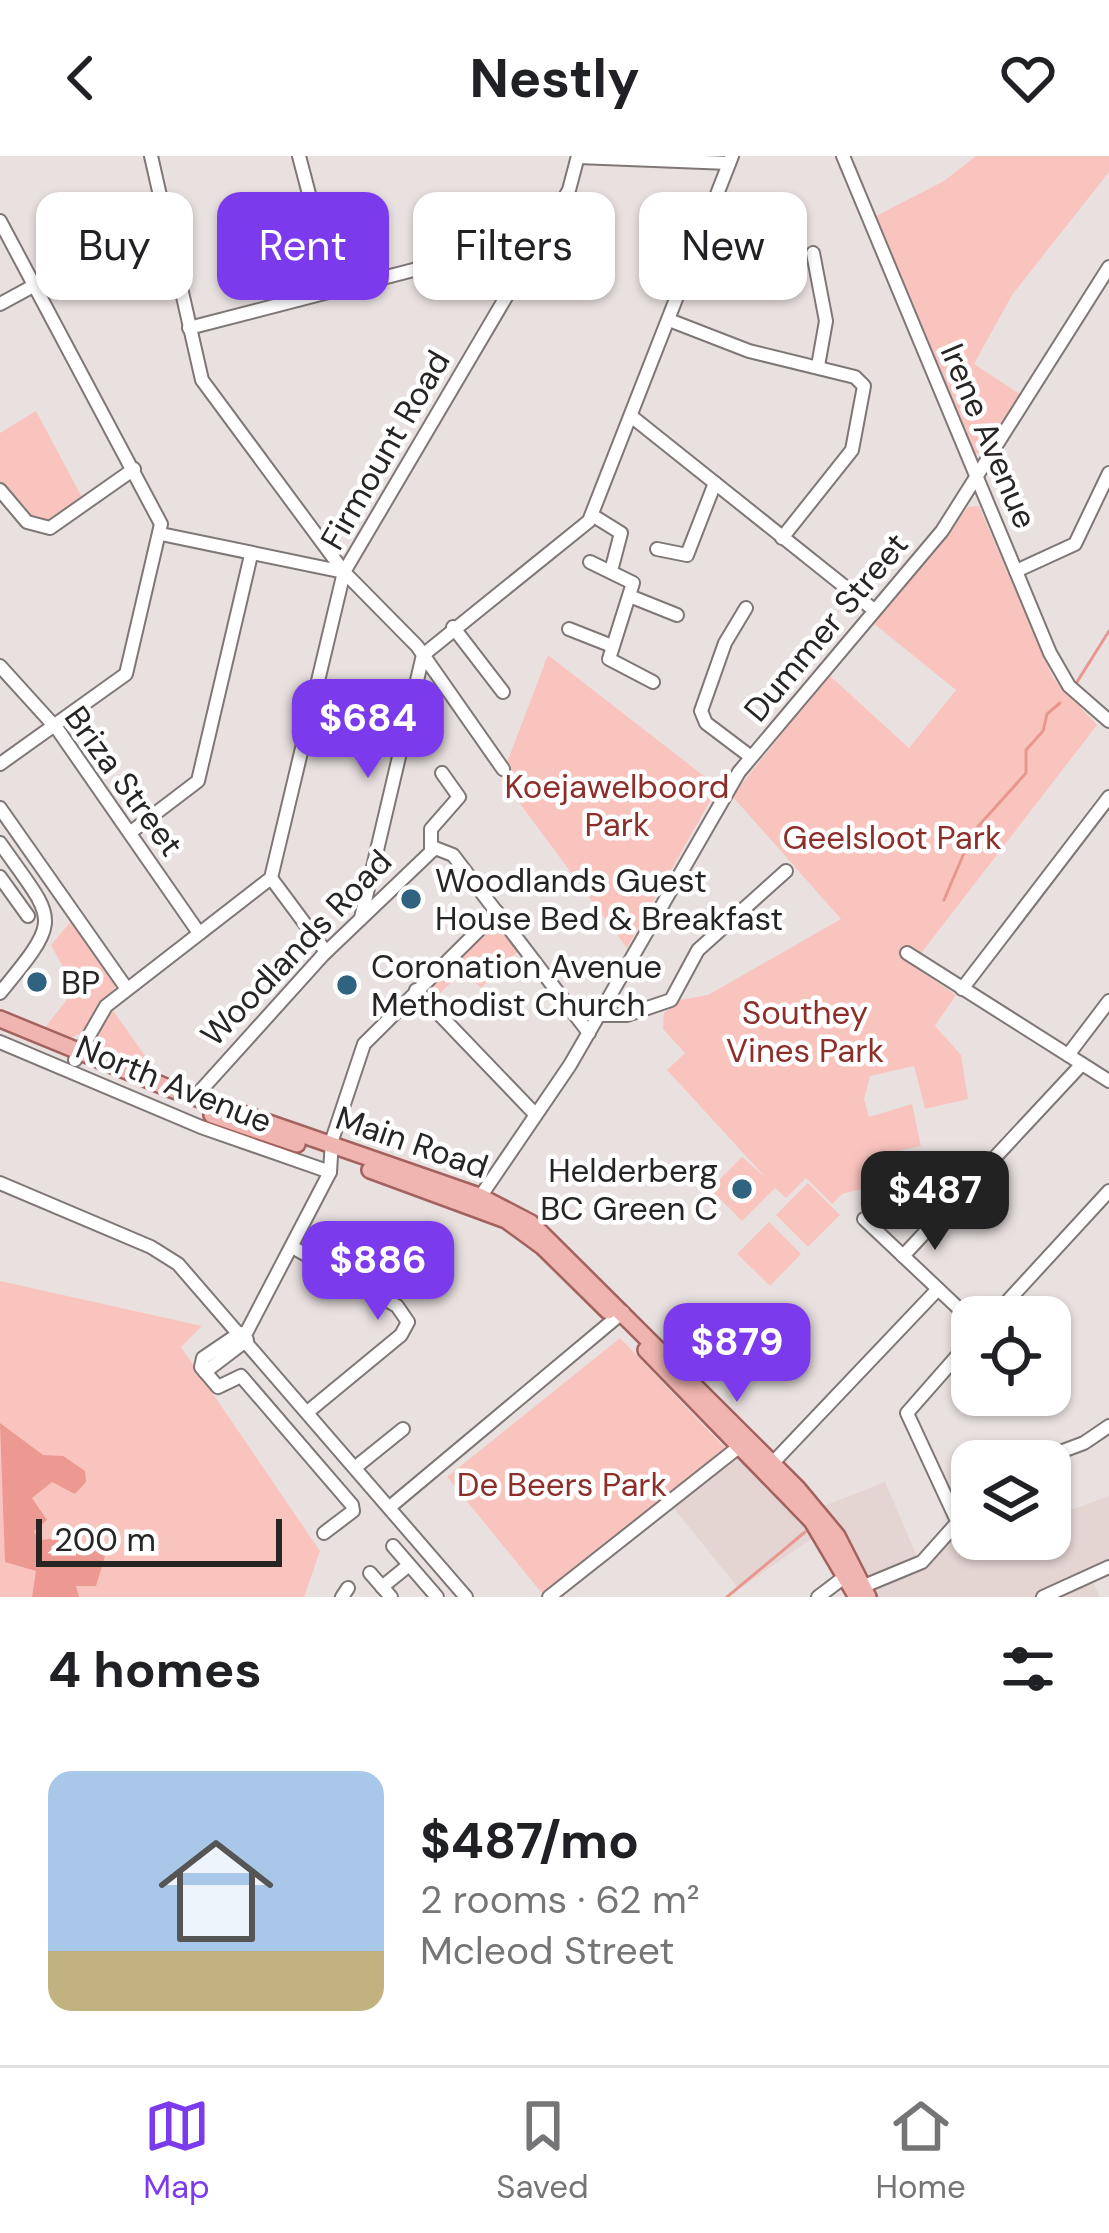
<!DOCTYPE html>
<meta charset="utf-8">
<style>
:root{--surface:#fff;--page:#f2f2f2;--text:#202124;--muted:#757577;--line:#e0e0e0;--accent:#7c3aed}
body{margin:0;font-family:"DM Sans",sans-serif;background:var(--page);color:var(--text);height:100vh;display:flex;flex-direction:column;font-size:45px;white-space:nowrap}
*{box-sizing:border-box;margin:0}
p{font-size:39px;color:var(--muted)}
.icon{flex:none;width:66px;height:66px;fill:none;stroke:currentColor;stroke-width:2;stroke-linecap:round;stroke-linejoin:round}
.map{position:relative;height:1441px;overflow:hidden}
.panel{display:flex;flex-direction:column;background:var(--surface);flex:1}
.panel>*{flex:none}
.top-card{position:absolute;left:36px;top:36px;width:1038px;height:108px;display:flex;gap:24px}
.fabs{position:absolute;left:951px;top:1140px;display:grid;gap:24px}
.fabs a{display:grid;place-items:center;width:120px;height:120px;border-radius:24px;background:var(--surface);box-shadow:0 3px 9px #0004;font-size:60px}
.scale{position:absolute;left:36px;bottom:30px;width:246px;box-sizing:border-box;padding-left:12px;border:6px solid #272424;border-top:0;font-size:33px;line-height:42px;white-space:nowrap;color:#272424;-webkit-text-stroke:9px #fff;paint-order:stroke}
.price{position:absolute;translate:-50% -102px;padding:0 27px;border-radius:24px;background:var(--accent);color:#fff;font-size:39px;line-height:78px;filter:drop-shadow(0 3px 6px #0008)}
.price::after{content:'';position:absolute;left:50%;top:72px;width:36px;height:27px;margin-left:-18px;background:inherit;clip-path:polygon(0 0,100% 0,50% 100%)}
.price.selected{background:#222;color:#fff}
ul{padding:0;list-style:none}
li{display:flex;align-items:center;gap:36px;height:300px;padding:0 48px}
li+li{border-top:3px solid var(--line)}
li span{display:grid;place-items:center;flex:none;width:336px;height:240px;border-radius:24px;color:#555}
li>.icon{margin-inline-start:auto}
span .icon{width:144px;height:144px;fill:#fffc;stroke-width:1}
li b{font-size:51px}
h2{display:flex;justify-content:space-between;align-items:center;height:144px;padding:0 48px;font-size:51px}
.chip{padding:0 42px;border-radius:24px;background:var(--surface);box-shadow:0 3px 9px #0004;font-size:42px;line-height:108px}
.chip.selected{background:var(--accent);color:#fff}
header{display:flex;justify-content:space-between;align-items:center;height:156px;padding:0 48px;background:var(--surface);font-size:54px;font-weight:700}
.menu{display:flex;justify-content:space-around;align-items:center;height:168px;border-top:3px solid var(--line);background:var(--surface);font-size:33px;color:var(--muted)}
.menu a{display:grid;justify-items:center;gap:6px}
.menu .selected{color:var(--accent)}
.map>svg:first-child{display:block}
</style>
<header><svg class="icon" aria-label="back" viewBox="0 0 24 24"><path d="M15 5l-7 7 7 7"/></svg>Nestly<svg class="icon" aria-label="heart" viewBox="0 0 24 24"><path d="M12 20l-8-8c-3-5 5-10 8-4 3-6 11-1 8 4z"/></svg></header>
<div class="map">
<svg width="1109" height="1441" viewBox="0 0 1109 1441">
<rect width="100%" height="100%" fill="#e9e1e0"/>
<!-- built -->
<polygon fill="#e4d4d2" points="745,1287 811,1355 885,1326 922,1412 963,1367 972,1374 972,1383 995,1392 1007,1383 1050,1383 1050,1362 1109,1340 1109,1406 1090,1420 1100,1441 861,1441 824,1374 739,1433 668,1345"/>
<!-- green -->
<g fill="#fac4be">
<polygon points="976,0 1109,0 1109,16 1012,139 974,208 1021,239 987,294 978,298 972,295 874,61 944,25"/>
<polygon points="36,255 84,345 54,366 35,367 0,328 0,277"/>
<polygon points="979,350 1053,522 1097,569 912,809 956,839 935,870 961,899 968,943 925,953 914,910 870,920 864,943 869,961 912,948 921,990 878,999 885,1027 842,1038 832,1048 806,1022 786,1042 775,1032 742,1065 710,1033 742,1001 766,1022 667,914 685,897 663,873 664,857 680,844 708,839 841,763 732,640 829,519 909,592 956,534 873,467 968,351"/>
<polygon points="548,499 718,631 627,792 501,622"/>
<polygon points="73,763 116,830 80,878 66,883 44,873 75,833 51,789"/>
<polygon points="492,769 501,771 519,794 481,832 464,814 432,845 427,832"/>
<polygon points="112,853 160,921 92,893 89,887"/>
<polygon points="808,1027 840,1059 808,1091 776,1059"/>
<polygon points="769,1066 801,1098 770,1130 737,1098"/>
<polygon points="0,1125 202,1170 181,1191 320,1395 304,1441 0,1441"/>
<polygon points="620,1182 727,1294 545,1441 447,1321"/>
</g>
<!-- forest -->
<polygon fill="#eb9991" points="0,1267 43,1299 63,1300 85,1315 86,1326 75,1338 52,1326 32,1342 47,1364 34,1375 38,1384 66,1382 77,1393 86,1389 105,1400 96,1430 76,1430 79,1441 32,1441 36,1415 5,1406"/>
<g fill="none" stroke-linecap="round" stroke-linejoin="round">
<!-- stream -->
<g stroke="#e8968e" stroke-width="3">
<polyline points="1077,526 1109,475"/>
<polyline points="944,744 973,676 1026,617 1026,594 1043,575 1047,558 1060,547"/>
<polyline points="727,1441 805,1376"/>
</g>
<!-- minor casing -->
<g stroke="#7e7776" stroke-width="16">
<g id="minor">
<polyline points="151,0 202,224 344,416 417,490 503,613"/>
<polyline points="299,0 334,133"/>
<polyline points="843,0 1050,497 1069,530 1109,565"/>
<polyline points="578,1 729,7"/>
<polyline points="0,65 161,368 126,518 0,608"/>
<polyline points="813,97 826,165 818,210"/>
<polyline points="0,148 35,129"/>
<polyline points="669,164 749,195 855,221 864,230 852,294 782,382"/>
<polyline points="189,172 541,81"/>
<polyline points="631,260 874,454"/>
<polyline points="0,334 27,366 50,372 134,313"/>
<polyline points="592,359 621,377 611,415"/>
<polyline points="161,378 344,416"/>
<polyline points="657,393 687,399 715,327"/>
<polyline points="590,406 633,427 609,503 653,526"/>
<polyline points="1016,415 1075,388 1109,317"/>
<polyline points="632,441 677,459"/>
<polyline points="746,452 725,487 701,555 706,567 751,601"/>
<polyline points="453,471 503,536"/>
<polyline points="569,473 612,490"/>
<polyline points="0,510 58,574 199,777"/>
<polyline points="0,652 127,833"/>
<polyline points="131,676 198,625 251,399"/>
<path d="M0,687C56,767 64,759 0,837"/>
<polyline points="431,694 431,673 459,641 442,617"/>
<polyline points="0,721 28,760"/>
<polyline points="271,722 326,796"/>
<polyline points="361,762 423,499 589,365 732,0"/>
<polyline points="907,797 1109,925"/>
<polyline points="962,833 1109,641"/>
<polyline points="416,834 535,958"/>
<polyline points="599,859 627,859 671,844 698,794 786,715"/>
<polyline points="0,886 201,971 330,1016"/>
<polyline points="1068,899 1109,845"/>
<polyline points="75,904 106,850 271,722 344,416 569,34 578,0"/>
<polyline points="194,942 323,799 435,692 453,699 589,877"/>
<polyline points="0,1027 151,1091 178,1108 466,1441"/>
<polyline points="476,1047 570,909 739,616 942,375 1109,111"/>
<polyline points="864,1063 972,1165"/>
<polyline points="294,1092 397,1150 408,1166 401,1179 310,1254"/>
<polyline points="903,1100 1082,908"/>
<polyline points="993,1161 1109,1035"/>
<polyline points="240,1177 203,1202 201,1211 218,1231 241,1220 352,1349 353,1355 324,1377"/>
<polyline points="244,1181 330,1016 332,984 364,888 497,756"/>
<polyline points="205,1216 247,1184"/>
<polyline points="1036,1305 1084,1287 1109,1270"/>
<polyline points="357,1310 403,1273"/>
<polyline points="766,1314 938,1133"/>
<polyline points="391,1350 623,1156"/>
<polyline points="958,1367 907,1257 972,1183"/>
<polyline points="393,1390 437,1441"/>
<polyline points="370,1417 391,1441"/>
<polyline points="864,1430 922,1406 972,1350"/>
<polyline points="382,1431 409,1409"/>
<polyline points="342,1441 348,1432"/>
<polyline points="549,1441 740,1290"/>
<polyline points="818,1441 847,1419"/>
<polyline points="1043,1441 1109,1411"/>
</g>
</g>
<!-- major casing -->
<g stroke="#a3625d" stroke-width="20">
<g id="major">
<polyline points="0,863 171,933 479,1040 531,1067 797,1332 837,1380 868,1441"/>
<polyline points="212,959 297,988"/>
<polyline points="370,1014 506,1064 543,1091 608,1155"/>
<polyline points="646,1194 812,1365 857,1441"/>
</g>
</g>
<!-- minor -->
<use href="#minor" stroke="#fff" stroke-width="12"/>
<!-- major -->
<use href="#major" stroke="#f0b5b0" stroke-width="15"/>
</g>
<!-- markers -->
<g fill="#306380" stroke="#fff" stroke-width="4.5">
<circle cx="411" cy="743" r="12"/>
<circle cx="37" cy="826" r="12"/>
<circle cx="347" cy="829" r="12"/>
<circle cx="742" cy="1033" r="12"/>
</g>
<g text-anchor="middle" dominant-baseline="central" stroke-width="9" stroke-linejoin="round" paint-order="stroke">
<!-- street labels -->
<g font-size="33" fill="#272424" stroke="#fff">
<text transform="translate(989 280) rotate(67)">Irene Avenue</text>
<text transform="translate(385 294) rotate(-60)">Firmount Road</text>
<text transform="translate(826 471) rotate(-50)">Dummer Street</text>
<text transform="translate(124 625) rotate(54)">Briza Street</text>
<text transform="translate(296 792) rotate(-46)">Woodlands Road</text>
<text transform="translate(174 928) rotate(22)">North Avenue</text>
<text transform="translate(412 986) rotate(19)">Main Road</text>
</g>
<!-- park labels -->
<g font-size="33" fill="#8d2e2a" stroke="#fff">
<text x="617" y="630">Koejawelboord<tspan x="617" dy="38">Park</tspan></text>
<text x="892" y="681">Geelsloot Park</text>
<text x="805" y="856">Southey<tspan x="805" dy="38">Vines Park</tspan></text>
<text x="562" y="1328">De Beers Park</text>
</g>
<!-- poi labels -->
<g font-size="33" fill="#272424" stroke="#fff" text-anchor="start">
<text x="435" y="724">Woodlands Guest<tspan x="435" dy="38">House Bed &amp; Breakfast</tspan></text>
<text x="371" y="810">Coronation Avenue<tspan x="371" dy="38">Methodist Church</tspan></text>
<text x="61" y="826">BP</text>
<text x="718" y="1014" text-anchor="end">Helderberg<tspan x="718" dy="38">BC Green C</tspan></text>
</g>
</g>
</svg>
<div class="fabs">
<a><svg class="icon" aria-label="locate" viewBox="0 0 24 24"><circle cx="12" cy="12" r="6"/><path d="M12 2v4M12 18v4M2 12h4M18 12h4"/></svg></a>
<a><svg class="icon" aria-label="layers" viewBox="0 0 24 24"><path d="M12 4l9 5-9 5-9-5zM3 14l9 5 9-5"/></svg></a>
</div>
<div class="scale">200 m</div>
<b class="price" style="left:368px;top:625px">$684</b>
<b class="price selected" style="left:935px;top:1097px">$487</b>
<b class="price" style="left:378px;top:1167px">$886</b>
<b class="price" style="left:737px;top:1249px">$879</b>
<div class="top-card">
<a class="chip">Buy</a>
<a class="chip selected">Rent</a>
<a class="chip">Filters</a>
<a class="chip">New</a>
</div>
</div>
<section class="panel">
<h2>4 homes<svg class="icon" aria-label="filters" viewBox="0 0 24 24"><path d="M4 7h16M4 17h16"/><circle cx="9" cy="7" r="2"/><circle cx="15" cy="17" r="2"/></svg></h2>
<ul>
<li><span style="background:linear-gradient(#a9c7e8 75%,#c2b280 0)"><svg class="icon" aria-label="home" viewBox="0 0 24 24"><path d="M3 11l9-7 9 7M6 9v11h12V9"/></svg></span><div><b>$487/mo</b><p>2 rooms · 62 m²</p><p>Mcleod Street</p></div></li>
</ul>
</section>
<nav class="menu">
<a class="selected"><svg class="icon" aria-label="map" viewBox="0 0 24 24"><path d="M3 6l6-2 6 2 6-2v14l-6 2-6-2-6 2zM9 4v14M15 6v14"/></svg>Map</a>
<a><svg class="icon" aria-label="saved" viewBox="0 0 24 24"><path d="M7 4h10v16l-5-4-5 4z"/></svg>Saved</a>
<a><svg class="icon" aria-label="home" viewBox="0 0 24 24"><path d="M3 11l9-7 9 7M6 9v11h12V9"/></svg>Home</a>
</nav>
